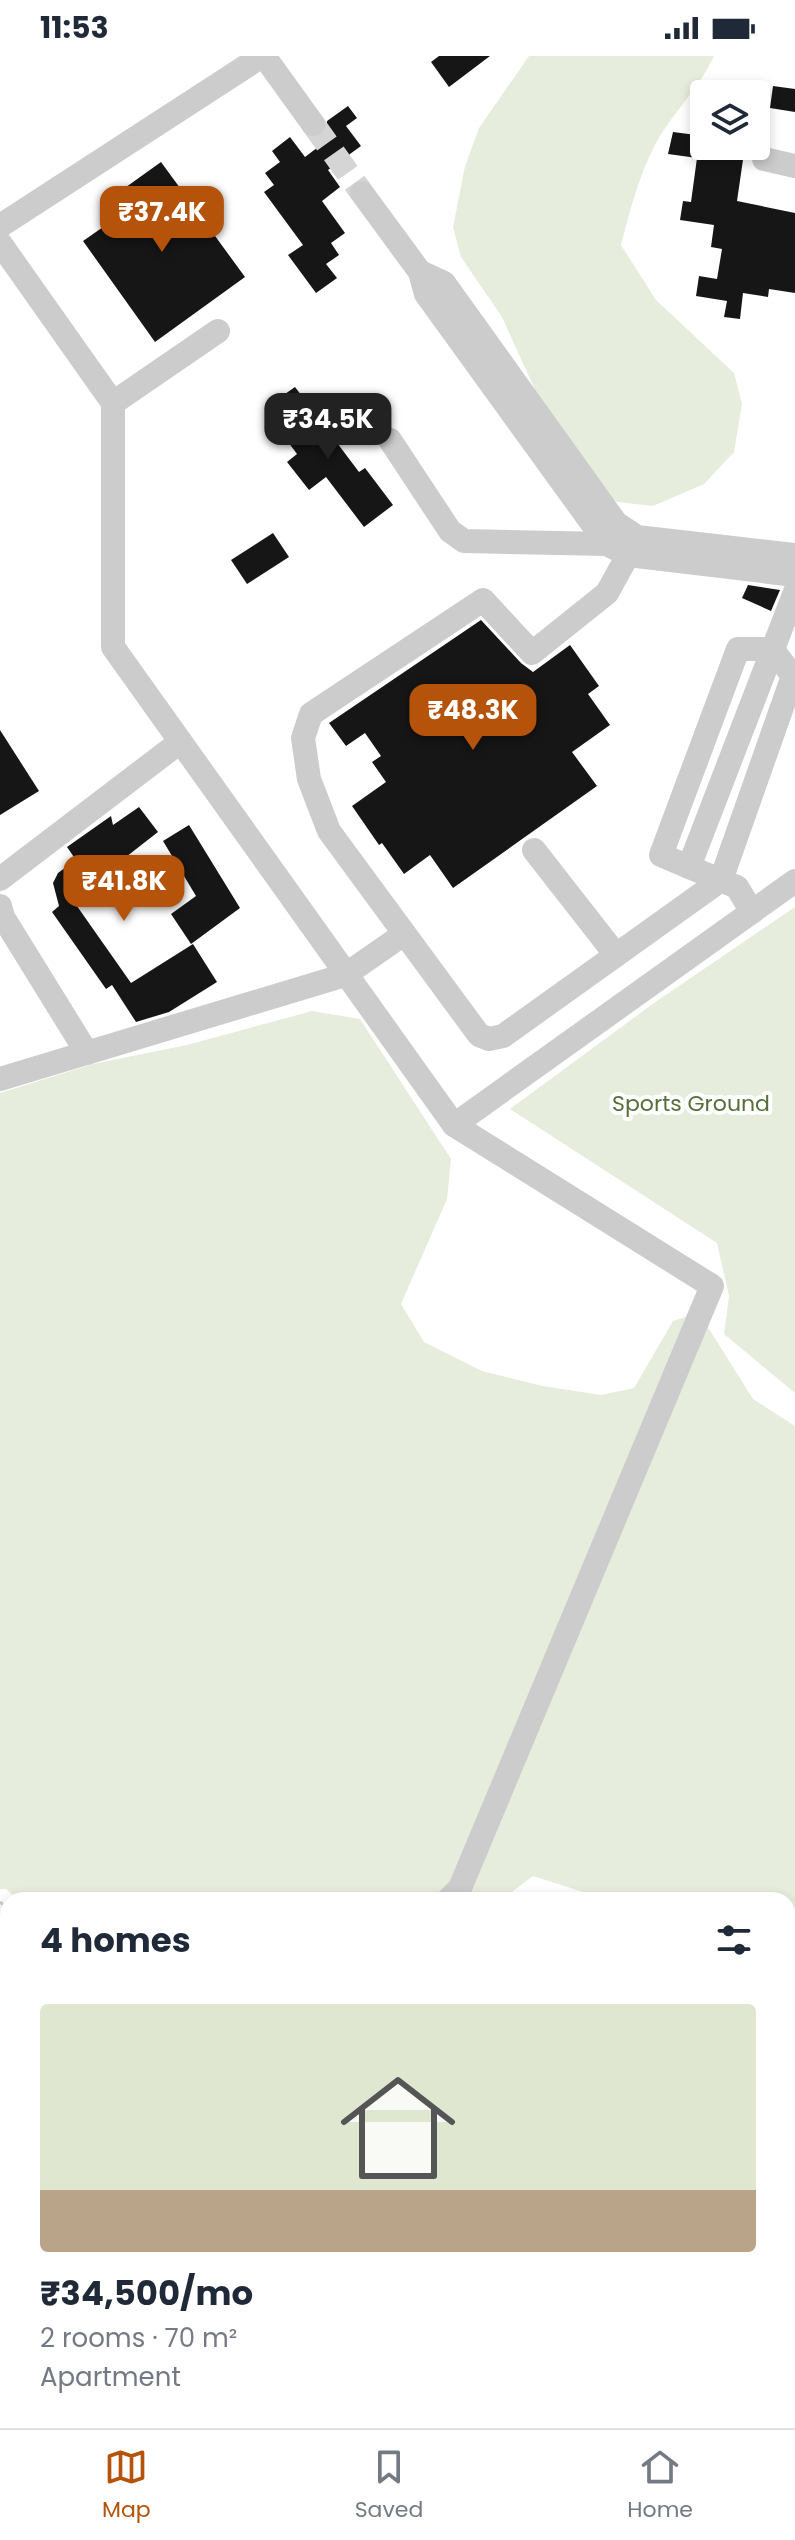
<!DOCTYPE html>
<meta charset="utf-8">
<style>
:root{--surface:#fff;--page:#f2f2f3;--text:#1f2937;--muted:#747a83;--line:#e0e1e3;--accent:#b45309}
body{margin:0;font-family:Poppins,sans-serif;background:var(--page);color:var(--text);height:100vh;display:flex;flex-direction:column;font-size:30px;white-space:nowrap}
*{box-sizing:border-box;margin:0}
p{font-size:26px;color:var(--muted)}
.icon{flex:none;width:44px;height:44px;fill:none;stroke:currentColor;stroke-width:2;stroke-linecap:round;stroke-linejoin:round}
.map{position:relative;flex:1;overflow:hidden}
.panel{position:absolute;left:0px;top:1836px;width:796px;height:536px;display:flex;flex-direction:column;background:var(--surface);border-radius:24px 24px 0 0;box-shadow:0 4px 12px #0003}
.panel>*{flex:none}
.fabs{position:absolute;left:690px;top:24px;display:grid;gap:16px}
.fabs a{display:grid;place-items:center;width:80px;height:80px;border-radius:8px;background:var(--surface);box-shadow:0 4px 12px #0003;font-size:40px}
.price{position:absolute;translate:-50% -68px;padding:0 18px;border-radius:16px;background:var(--accent);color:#fff;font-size:26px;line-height:52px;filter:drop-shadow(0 2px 4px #0008)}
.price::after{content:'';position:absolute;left:50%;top:48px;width:24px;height:18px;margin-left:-12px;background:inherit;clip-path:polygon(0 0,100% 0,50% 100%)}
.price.current{background:#222;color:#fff}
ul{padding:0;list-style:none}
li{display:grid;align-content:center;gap:16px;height:424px;padding:0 40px}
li+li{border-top:2px solid var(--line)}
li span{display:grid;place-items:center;height:248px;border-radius:8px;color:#555}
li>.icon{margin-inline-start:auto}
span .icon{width:144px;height:144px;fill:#fffc;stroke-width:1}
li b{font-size:34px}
h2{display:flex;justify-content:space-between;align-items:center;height:96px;padding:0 40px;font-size:34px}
.status{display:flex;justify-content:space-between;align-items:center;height:56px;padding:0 40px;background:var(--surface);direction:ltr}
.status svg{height:22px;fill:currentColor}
.dock{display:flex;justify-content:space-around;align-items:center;height:112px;border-top:2px solid var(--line);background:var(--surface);font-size:22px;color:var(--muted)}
.dock a{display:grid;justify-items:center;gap:4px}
.dock .current{color:var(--accent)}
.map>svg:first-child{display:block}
</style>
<div class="status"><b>11:53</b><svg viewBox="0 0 49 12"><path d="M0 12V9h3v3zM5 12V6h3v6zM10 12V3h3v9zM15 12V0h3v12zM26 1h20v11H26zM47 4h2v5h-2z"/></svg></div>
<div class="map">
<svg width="795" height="2372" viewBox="0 0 795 2372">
<rect width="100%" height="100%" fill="#fff"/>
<!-- green -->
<g fill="#e7eddc">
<path d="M529,0H714C699,33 672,57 655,89C639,119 630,155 621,189L656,244L734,317L742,348L734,396L704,428L653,450L617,446L591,426L551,369L502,261L461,201L453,171L465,110L479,72Z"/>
<polygon points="795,851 795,1337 724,1278 729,1240 717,1187 510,1053 654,947"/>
<polygon points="312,955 360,963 451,1103 447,1143 401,1248 424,1286 482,1315 543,1330 601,1339 634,1332 673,1265 692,1259 709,1273 753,1343 795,1370 795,1926 788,1923 788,1844 608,1844 533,1820 501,1844 18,1844 6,1833 0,1833 0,1037 93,1008 187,989"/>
</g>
<!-- building -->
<g fill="#161616">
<polygon points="439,0 490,0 449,31 431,6"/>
<polygon points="773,30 795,33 795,56 770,52"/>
<polygon points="348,50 357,62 346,70 361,90 328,114 340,131 322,145 345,177 331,187 339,199 326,208 337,222 316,237 288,199 303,189 264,136 274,129 265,117 280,106 272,95 290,81 305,101 326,85 322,80 327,73 327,65"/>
<polygon points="673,76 704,80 704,90 745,90 737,145 795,157 795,237 769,233 768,241 743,237 740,263 724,261 727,245 696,240 699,220 717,223 722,193 711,191 714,169 680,164 683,145 691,146 697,102 668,98"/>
<polygon points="161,106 245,221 155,286 83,185 119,160 108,144"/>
<polygon points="295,331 359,416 365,412 393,449 364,471 326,421 309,434 287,406 297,398 280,375 291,366 275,345"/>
<polygon points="273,477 289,501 247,528 231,504"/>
<polygon points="748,529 780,534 771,555 742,542"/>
<polygon points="481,564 521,607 533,616 570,589 599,630 588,638 610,669 572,696 597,730 453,832 430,799 404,818 382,787 379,789 352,750 386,726 372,706 381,700 365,677 346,690 329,667"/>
<polygon points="0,674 39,735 0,759"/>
<polygon points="139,751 158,776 72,843 131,927 193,888 217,926 169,956 136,966 112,929 106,933 52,856 59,850 53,827 58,817 76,804 67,791 111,760 113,769"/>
<polygon points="189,769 240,852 191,888 171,858 196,840 163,785"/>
</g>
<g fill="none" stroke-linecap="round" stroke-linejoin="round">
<!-- minor-tunnel -->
<polyline stroke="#d5d5d5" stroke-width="24" stroke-dasharray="24 12" stroke-linecap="butt" points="313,68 362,137"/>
<!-- path -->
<polyline stroke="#ccc" stroke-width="3" stroke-dasharray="4 4" stroke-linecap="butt" points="0,1846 8,1853"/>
<!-- minor -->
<g stroke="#ccc" stroke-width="24">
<polyline points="264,0 313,68"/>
<polyline points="764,103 795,110"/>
<polyline points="362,137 420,216 426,238 607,488 628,499 795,519"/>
<polyline points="0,170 262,0"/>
<polyline points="0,187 113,347 113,591 454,1069 795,825"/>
<polyline points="420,216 444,227 616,467 637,481 795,499"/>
<polyline points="113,347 218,275"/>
<polyline points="390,384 450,475 464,485 607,488"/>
<polyline points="628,499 607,537 532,597 483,544 311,658 303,682 309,723 329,775 479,979 489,983 503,980 721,824 793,620 772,593 738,593 661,799 689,811"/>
<polyline points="534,794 616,899"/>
<polyline points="0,823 180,686"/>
<polyline points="0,850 3,861 87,997"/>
<polyline points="752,856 737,831 689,811 795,536"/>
<polyline points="0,1023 345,919 404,878"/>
<polyline points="448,1844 460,1832 712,1230 454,1069"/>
<polyline points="788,1953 795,1956"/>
<polyline points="788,2091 795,2094"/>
<polyline points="788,2225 795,2228"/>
<polyline points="0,2265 8,2266"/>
<polyline points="788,2324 795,2319"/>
<polyline points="57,2364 63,2372"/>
<polyline points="207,2364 213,2372"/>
<polyline points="395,2364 404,2372"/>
<polyline points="568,2364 577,2372"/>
<polyline points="0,2370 8,2362"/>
<polyline points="175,2372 183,2364"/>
<polyline points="720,2372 731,2364"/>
</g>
</g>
<g text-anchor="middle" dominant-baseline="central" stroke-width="8" stroke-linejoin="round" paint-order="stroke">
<!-- park labels -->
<g font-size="22" fill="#576e39" stroke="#fff">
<text x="691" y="1047">Sports Ground</text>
</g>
</g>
</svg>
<div class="fabs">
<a><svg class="icon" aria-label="layers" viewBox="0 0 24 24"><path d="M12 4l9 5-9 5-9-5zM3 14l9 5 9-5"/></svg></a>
</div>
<b class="price" style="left:162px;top:198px">₹37.4K</b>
<b class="price current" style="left:328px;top:405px">₹34.5K</b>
<b class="price" style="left:473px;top:696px">₹48.3K</b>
<b class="price" style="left:124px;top:867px">₹41.8K</b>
<section class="panel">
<h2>4 homes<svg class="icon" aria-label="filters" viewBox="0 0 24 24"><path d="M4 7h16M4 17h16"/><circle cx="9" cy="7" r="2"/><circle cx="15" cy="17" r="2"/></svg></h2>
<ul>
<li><span style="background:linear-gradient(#dfe7d0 75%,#b9a48a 0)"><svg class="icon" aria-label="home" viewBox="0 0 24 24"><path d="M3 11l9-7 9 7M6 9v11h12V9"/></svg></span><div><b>₹34,500/mo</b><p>2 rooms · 70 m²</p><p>Apartment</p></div></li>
</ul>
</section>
</div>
<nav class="dock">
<a class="current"><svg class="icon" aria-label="map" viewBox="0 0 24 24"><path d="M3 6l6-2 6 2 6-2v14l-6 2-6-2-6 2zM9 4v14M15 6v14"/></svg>Map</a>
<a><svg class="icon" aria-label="saved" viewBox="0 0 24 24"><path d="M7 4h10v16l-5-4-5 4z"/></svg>Saved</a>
<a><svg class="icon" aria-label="home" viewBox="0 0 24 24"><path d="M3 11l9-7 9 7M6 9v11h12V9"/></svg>Home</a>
</nav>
